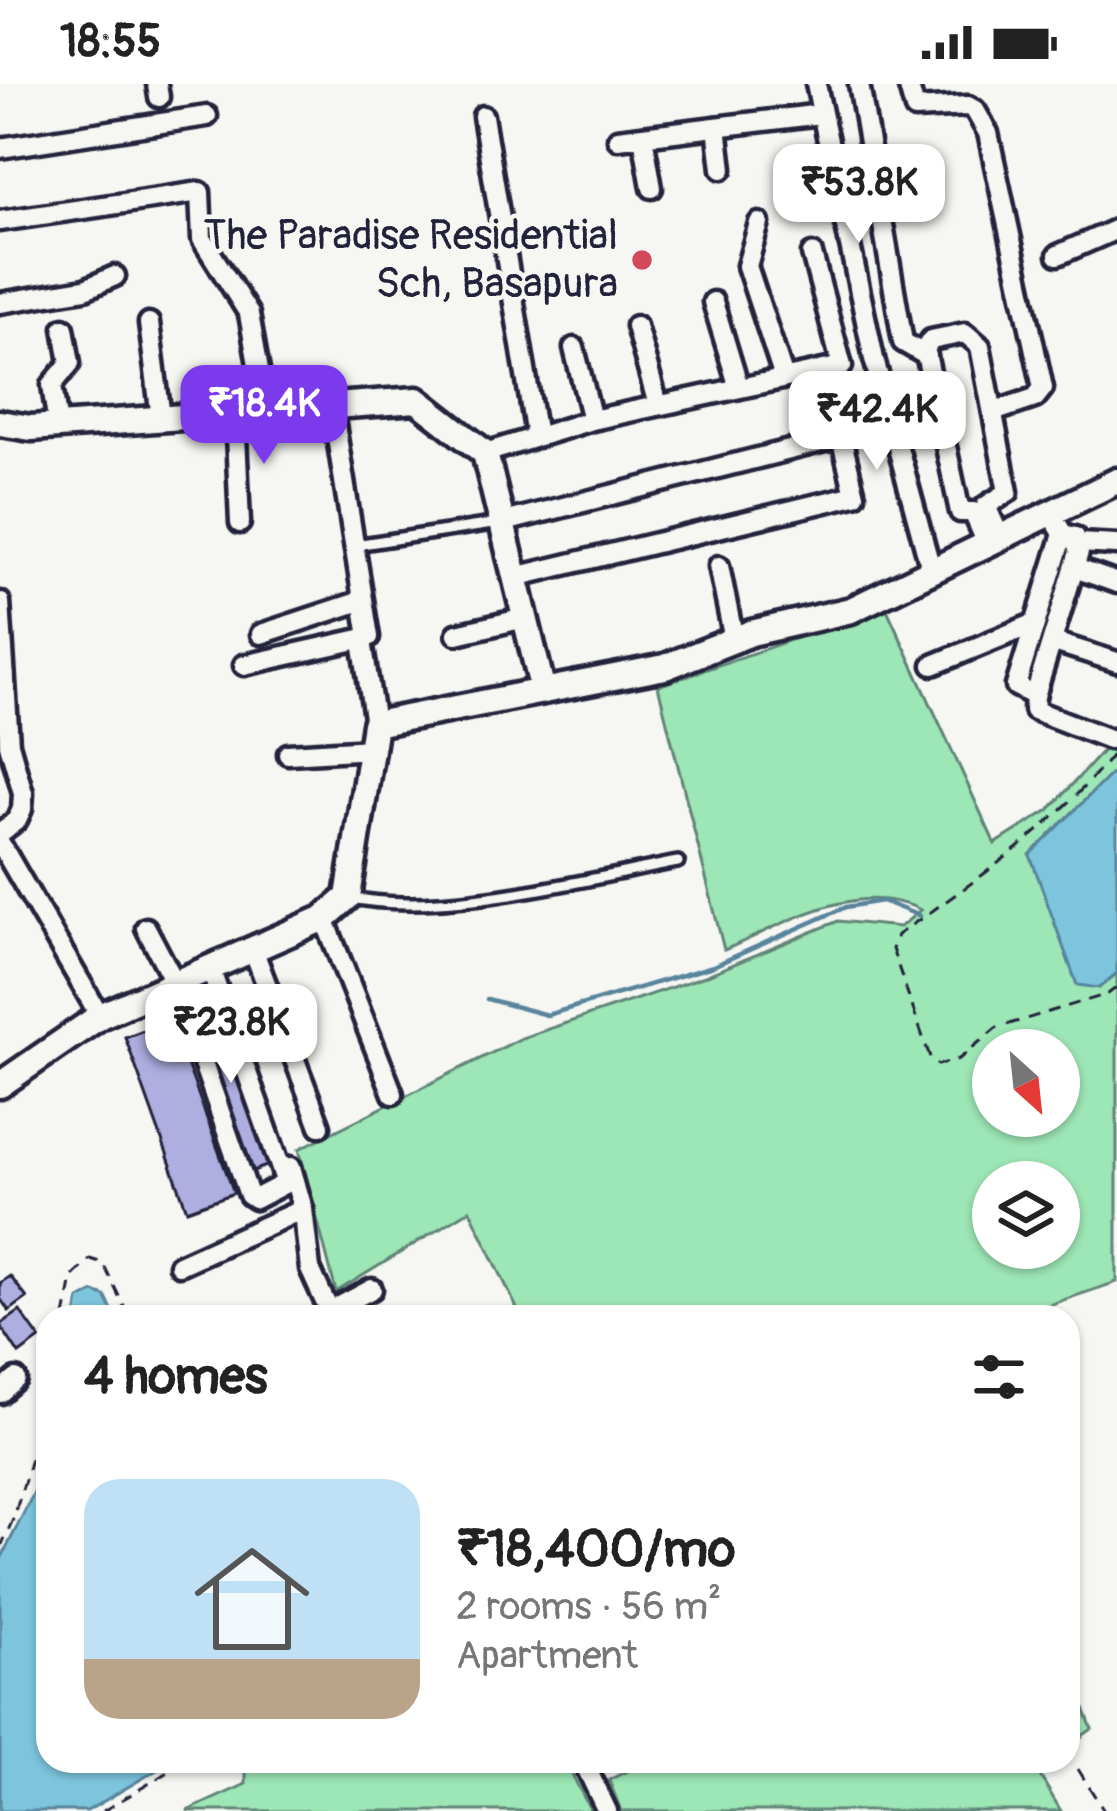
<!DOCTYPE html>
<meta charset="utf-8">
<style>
:root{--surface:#fff;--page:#f6f6f6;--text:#222;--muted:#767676;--accent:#7c3aed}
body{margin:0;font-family:Pangolin,sans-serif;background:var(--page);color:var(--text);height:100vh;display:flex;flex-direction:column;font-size:45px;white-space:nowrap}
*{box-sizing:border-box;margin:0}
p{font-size:39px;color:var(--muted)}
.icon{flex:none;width:66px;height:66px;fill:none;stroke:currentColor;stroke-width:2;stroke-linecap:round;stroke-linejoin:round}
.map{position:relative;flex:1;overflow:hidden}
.panel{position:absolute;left:36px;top:1221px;width:1044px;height:468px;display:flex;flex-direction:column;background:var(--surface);border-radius:36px;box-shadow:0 3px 9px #0004}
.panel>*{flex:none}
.needle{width:78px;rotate:153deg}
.buttons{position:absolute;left:972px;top:945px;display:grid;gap:24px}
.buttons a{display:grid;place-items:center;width:108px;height:108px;border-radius:50%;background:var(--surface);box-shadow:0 3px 9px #0004;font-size:60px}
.price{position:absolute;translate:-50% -102px;padding:0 27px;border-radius:24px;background:#fff;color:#222;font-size:39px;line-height:78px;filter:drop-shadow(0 3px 6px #0008)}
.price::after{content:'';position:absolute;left:50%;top:72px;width:36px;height:27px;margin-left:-18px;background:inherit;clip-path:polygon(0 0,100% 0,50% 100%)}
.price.selected{background:var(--accent);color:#fff}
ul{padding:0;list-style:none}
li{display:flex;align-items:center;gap:36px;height:300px;padding:0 48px}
li span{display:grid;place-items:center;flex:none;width:336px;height:240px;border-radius:36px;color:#555}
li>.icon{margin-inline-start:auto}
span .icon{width:144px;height:144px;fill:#fffc;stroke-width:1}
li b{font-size:51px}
h2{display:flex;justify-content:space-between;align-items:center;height:144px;padding:0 48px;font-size:51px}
.status{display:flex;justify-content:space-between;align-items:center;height:84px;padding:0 60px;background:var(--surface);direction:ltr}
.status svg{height:33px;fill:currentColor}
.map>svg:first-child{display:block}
</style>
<div class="status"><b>18:55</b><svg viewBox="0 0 49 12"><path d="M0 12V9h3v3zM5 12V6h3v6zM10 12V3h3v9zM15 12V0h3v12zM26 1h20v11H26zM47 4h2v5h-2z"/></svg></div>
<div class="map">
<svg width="1117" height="1727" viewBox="0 0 1117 1727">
<rect width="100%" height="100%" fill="#f6f6f2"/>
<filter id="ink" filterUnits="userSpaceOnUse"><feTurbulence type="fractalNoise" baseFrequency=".00833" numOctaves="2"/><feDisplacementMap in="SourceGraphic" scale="24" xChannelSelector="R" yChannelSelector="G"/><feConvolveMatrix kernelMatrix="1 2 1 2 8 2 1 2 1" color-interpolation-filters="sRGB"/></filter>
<g filter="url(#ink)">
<!-- green -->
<g fill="#9de6b5" stroke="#608478" stroke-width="3" fill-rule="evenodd">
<path d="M886,523L995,760L1049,726L1117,651V684L1030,771L1099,904L1117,889V1198L1013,1233H521L470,1126L336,1208L299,1065L522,954L705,892L838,837L900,843L921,826C857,794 785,840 724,866L658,602ZM993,966H1059V1032H993ZM993,1098H1059V1164H993Z"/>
<polygon points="1068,1583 1092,1645 1068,1662"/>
<polygon points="246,1677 565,1677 591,1727 187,1727 246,1700"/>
<polygon points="647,1677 1047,1677 1036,1685 1061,1727 621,1727 609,1696"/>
</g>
<!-- water -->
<g fill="#7cc5dd" stroke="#58849c" stroke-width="3">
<polygon points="1117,684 1117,889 1099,904 1077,901 1030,771"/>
<polygon points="94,1208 105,1212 116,1233 76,1233 79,1215"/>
<polygon points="48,1380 48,1677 172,1677 87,1727 0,1727 0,1477"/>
</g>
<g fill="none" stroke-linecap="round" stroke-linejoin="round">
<!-- stream -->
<polyline stroke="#58849c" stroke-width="4.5" points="487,915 547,931 713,882 846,823 882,817 920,832"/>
</g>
<!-- building -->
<g fill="#aeafe0" stroke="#22223b" stroke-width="3">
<polygon points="217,914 277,1078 245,1090 186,925"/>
<polygon points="171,936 234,1109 187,1126 125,953"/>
<polygon points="10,1192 27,1214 9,1227 0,1214 0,1199"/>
<polygon points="20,1227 40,1255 19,1270 0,1241"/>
</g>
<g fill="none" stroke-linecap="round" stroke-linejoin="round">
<!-- lane casing -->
<g stroke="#22223b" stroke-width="18">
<g id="lane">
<polyline points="355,461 499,439"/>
<path d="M348,813C438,834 586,795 678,778"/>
</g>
</g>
<!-- street casing -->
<g stroke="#22223b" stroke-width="27">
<g id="street">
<polyline points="157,0 159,13"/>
<polyline points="816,0 874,275 932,489"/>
<polyline points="859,0 903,258 927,272"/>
<polyline points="908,0 915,25 968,22 975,26 988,49 1043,304 1035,314 993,328"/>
<polyline points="483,32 536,352"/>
<polyline points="717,43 722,85"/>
<polyline points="643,52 652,104"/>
<polyline points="618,55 821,30"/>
<polyline points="0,64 207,32"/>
<polyline points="0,137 200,108 202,155 249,230 266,326"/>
<polyline points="759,139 747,182 784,294"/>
<polyline points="1058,171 1117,145"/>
<polyline points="713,218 739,304"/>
<polyline points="0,219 85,205 115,192"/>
<polyline points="149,239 161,334"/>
<polyline points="636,242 658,321"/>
<polyline points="574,264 592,336"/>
<polyline points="235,329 240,439"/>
<polyline points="58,342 52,301 70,279 64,244"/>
<polyline points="485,369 592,336 842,282 812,170"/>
<polyline points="1052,431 1063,450 1075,453 1079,468 1035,612 1016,602 1063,450"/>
<polyline points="504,438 841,353 855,411 515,493"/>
<polyline points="1078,459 1117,461"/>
<polyline points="988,462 973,428 960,428 925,265 931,256 965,249 980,262 1008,408 986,422 1001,455"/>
<polyline points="719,482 734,556"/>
<polyline points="1075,484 1117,499"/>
<polyline points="0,518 9,660 23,709 22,725 17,736 0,749"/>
<polyline points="261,550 361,517"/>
<polyline points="457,550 525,534"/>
<polyline points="362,557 375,640"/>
<polyline points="1054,558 1117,578"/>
<polyline points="244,581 369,553 332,322"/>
<polyline points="933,581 1033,540"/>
<polyline points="1035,612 1034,626 1109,655"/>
<polyline points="288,670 372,665"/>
<polyline points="0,759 100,932"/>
<polyline points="324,834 393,1010"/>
<polyline points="146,844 175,899 249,1111 255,1115 286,1099 210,884"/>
<polyline points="253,865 320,1042"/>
<polyline points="291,1083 303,1125 310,1185 332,1233"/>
<polyline points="179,1181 303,1125"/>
<polyline points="323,1231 372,1205"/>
<polyline points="0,1309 16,1295"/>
<polyline points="583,1677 607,1727"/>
</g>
</g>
<!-- secondary casing -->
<g stroke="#22223b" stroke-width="33">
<g id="secondary">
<polyline points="0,339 31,344 417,316 485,369 543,607"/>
<polyline points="0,1001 100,932 324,834 348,813 375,640 665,583 751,549 851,526 1117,397"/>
</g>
</g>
<!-- path -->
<g stroke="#22223b" stroke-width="3" stroke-dasharray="12 9" stroke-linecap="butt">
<path d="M1112,671C1051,746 976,797 897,851L892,865L931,976L938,981L959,975L996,944L1108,910L1117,903"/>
<polyline points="65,1233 72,1193 90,1175 103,1179 129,1233"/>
<polyline points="0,1465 14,1433 48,1317"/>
<polyline points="1078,1685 1104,1727"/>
<polyline points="103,1727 187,1677"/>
</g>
<!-- lane -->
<use href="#lane" stroke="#f6f6f2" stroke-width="9"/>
<!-- street -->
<use href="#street" stroke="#f6f6f2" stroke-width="18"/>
<!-- secondary -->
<use href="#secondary" stroke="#f6f6f2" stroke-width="24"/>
</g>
</g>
<!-- markers -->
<circle fill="#d1495b" stroke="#f6f6f2" stroke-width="4.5" cx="642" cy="176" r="12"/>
<g text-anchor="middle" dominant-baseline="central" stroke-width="9" stroke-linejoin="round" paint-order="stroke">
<!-- poi labels -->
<g font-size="42" fill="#22223b" stroke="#f6f6f2" text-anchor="end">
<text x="618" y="152">The Paradise Residential<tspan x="618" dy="48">Sch, Basapura</tspan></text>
</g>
</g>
</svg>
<div class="buttons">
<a><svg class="needle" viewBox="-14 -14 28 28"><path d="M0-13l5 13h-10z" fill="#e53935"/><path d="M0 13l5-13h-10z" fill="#767676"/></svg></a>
<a><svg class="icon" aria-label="layers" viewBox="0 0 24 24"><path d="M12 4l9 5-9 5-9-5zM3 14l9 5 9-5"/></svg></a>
</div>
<b class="price" style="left:859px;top:162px">₹53.8K</b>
<b class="price selected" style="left:264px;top:383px">₹18.4K</b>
<b class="price" style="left:877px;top:389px">₹42.4K</b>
<b class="price" style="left:231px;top:1002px">₹23.8K</b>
<section class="panel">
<h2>4 homes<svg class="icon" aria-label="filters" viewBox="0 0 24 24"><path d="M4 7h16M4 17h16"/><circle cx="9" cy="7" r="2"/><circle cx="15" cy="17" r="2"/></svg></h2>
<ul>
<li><span style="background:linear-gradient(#bfe0f5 75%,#b9a48a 0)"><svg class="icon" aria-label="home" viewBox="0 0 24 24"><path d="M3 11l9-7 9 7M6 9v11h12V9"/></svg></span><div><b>₹18,400/mo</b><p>2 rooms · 56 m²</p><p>Apartment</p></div></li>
</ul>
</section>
</div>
